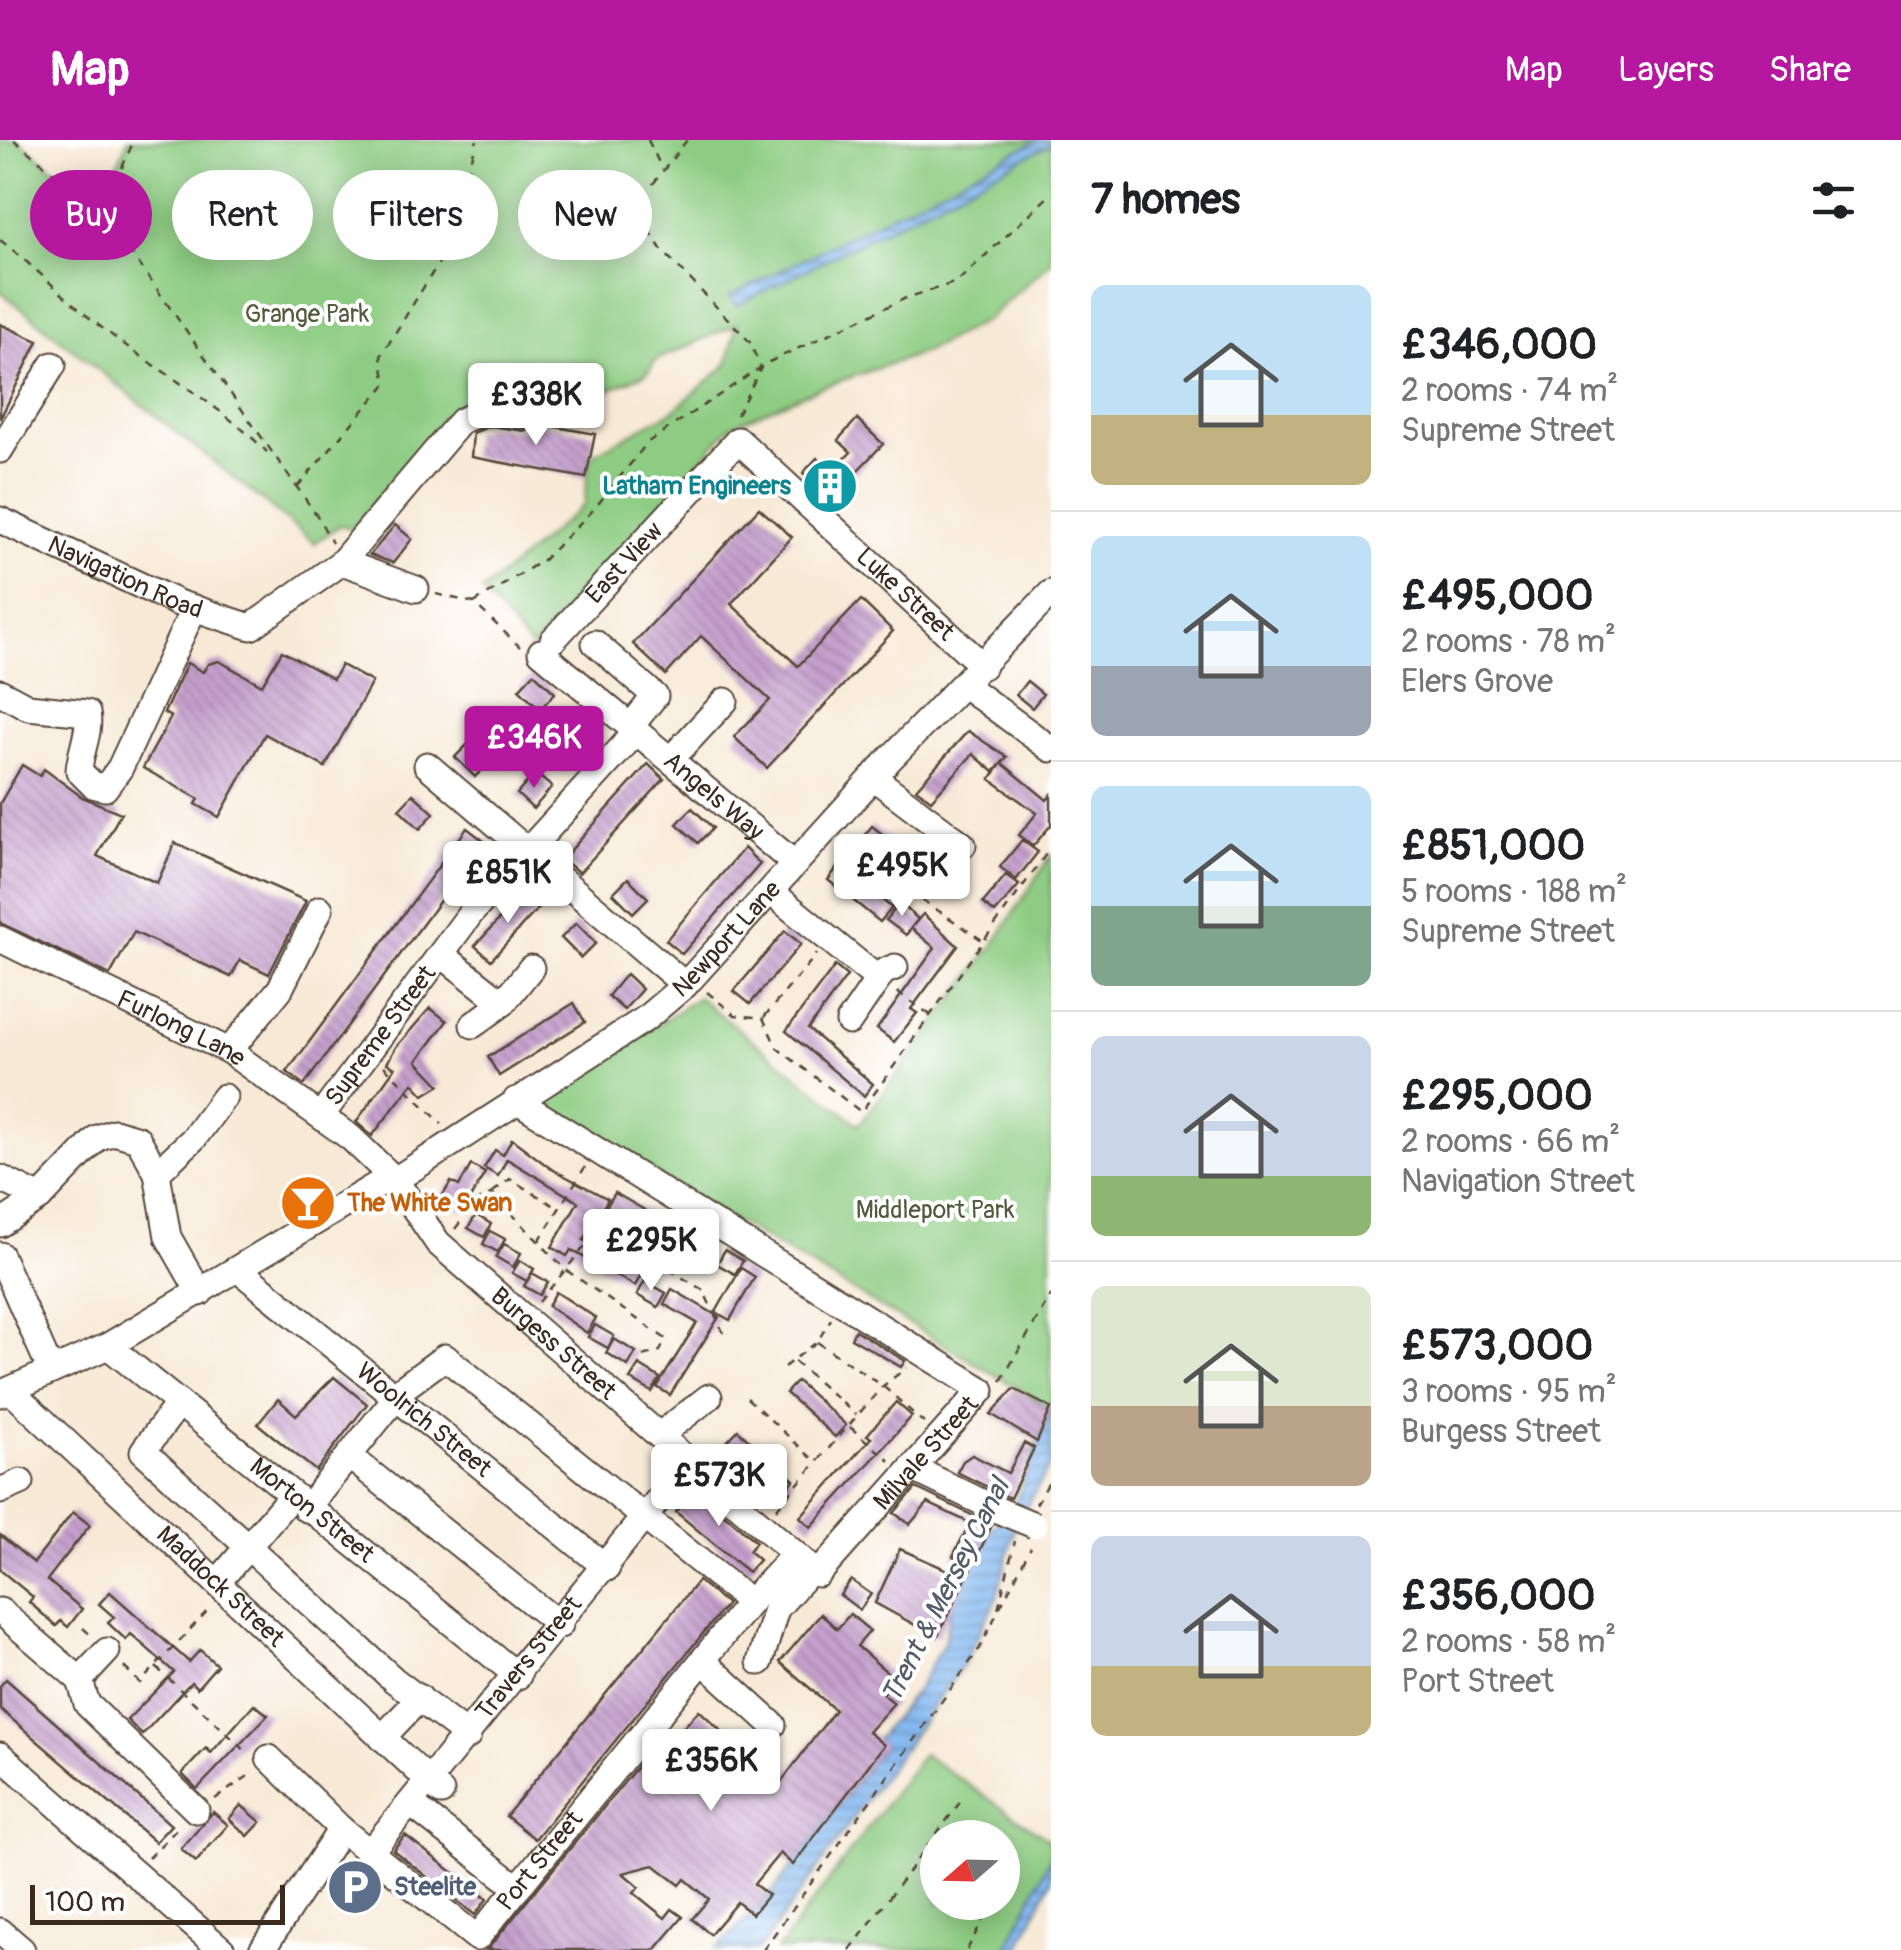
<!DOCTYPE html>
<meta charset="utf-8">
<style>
:root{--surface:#fff;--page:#f2f2f2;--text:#202124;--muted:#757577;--line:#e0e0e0;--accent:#b5179e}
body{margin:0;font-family:Pangolin,sans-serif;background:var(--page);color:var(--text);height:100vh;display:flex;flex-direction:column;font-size:38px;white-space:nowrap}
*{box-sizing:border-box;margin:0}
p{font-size:32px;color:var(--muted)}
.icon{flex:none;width:55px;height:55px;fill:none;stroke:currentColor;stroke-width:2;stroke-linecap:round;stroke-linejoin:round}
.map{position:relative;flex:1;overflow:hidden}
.sheet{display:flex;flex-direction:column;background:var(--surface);width:850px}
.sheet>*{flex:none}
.banner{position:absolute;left:30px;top:30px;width:870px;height:90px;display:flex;gap:20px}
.needle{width:65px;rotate:250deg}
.buttons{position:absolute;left:920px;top:1680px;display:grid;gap:20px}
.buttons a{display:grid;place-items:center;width:100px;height:100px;border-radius:50%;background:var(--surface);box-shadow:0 5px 25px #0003;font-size:50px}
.scale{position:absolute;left:30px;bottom:25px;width:255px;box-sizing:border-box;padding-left:10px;border:5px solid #3b2a1e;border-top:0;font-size:28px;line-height:35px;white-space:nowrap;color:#3b2a1e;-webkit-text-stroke:8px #fff;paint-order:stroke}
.price{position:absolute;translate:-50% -85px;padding:0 22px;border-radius:10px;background:#fff;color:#222;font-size:32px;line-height:65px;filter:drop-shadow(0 2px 5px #0008)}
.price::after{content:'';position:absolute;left:50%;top:60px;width:30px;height:22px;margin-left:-15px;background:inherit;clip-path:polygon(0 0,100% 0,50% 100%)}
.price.on{background:var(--accent);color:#fff}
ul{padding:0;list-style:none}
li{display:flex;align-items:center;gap:30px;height:250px;padding:0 40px}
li+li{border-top:2px solid var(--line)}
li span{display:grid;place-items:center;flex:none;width:280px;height:200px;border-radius:15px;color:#555}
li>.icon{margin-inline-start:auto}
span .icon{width:120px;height:120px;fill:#fffc;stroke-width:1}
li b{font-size:42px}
h2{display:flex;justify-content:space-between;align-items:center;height:120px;padding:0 40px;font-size:42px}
.chip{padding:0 35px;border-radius:45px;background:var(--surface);box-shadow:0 5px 25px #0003;font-size:35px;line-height:90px}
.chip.on{background:var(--accent);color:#fff}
header{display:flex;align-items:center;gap:60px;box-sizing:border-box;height:140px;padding:0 50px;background:var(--accent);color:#fff}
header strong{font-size:48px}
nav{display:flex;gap:55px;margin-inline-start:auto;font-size:35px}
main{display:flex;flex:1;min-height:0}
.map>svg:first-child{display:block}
</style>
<header>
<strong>Map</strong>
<nav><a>Map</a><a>Layers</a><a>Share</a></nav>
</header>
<main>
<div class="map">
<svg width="1051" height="1810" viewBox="0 0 1051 1810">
<defs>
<pattern id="water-rules" width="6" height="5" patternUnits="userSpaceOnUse" patternTransform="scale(2.5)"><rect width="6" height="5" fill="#82b8f1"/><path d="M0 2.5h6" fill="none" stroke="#6c96c3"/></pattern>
<pattern id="building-back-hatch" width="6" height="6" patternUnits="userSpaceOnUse" patternTransform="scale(2.5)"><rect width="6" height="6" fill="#c6a0ce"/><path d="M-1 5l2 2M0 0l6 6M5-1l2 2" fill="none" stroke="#a283a7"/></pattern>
</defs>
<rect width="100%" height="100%" fill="#fff"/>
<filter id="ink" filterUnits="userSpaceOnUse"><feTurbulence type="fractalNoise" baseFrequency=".01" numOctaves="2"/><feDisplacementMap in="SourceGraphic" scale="20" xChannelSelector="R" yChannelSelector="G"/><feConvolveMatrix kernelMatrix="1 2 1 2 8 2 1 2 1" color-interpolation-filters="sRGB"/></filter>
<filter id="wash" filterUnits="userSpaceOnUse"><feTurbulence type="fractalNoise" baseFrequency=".0048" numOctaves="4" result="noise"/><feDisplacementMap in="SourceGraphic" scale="40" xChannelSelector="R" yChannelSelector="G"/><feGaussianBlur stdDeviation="2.25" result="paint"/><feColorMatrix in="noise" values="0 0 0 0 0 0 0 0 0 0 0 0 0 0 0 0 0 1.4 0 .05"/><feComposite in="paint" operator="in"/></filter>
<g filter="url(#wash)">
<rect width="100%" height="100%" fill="#f7e9d5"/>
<!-- green -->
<g fill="#8ecc83" stroke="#647b50" stroke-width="2.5" fill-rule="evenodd">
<polygon points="0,0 18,0 99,65 128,0 1051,0 1051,122 986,180 925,212 819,248 732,285 532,509 482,452 584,365 589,323 595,313 673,271 727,225 737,184 656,220 647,233 574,265 515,235 481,249 448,273 353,388 340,385 315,403 0,151"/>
<polygon points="1051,715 1051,1268 551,972 545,962 698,857 859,985 992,807"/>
<path d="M923,1614L1051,1701V1716L1006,1810H777ZM938,1698H1002V1762H938Z"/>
</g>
<!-- water -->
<g fill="url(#water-rules)" stroke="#5e7188" stroke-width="2.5">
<polygon points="1038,0 1051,0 1051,4 736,166 729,157"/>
<polygon points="1051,1269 1051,1324 1015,1387 997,1458 963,1525 763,1805 757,1810 715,1810 768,1758 883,1606 877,1599 918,1548 944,1502 951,1468 990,1389 1011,1373"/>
<polygon points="1051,1716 1051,1741 1018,1810 1006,1810"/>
</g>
<g id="blocks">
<!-- building -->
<g fill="url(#building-back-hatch)">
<polygon points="0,184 38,201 0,279"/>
<polygon points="857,279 883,304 830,359 803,333 817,318 832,332 851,312 838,300"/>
<polygon points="540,284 595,294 586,338 471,317 473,293 490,286 526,291"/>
<polygon points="759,368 792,397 731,464 798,526 861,460 893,491 767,628 734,597 770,560 701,496 666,535 633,504"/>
<polygon points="395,385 412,399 393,423 370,415"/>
<polygon points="282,511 333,539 341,525 372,542 325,627 265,594 219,677 196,664 199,659 143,628 171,577 164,573 187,523 203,532 208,524 219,521 262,545"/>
<polygon points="534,533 555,553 540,569 519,549"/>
<polygon points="1027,541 1043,554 1032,568 1016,555"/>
<polygon points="577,587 593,602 574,623 558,609"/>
<polygon points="968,591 1007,617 994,632 973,614 931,660 916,649"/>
<polygon points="470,602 490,622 475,637 455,617"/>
<polygon points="1002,623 1047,660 1051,655 1051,685 1033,706 1019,695 1037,673 990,639"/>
<polygon points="648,624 664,639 579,733 563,719"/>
<polygon points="22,625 40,636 44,629 82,657 121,673 97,716 157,743 175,703 306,761 269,834 240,820 231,837 134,792 110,835 0,783 0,663"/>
<polygon points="535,633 552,647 533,669 517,654"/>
<polygon points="413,654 434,673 420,689 399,669"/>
<polygon points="692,668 713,688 698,703 677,684"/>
<polygon points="872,686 900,708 890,721 862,698"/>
<polygon points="467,688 484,701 304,945 287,932"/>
<polygon points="1022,700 1038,712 1016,740 1000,727"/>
<polygon points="907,703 935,725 923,741 895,718"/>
<polygon points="744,708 760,724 682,814 666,800"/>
<polygon points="939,723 954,735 944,747 929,736"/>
<polygon points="839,725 892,768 880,782 828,740"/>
<polygon points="1006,735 1019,745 995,773 983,763"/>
<polygon points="628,738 648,758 633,773 613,753"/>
<polygon points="525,751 541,765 491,820 475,806"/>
<polygon points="900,763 918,779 906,795 886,780"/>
<polygon points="923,774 958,806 911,869 917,873 894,902 877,889 935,808 911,788"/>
<polygon points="576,783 596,803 581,818 561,798"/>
<polygon points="785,791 801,804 750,864 734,851"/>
<polygon points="835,826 847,836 808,889 873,944 864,956 786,891"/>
<polygon points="626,834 642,849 624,870 608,856"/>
<polygon points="574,863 585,882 499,936 488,917"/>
<polygon points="430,868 447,881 417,921 440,945 424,955 413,943 372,996 356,982 395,928 387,923 396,907"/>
<polygon points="512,999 550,1028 608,1059 584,1100 642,1133 635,1146 571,1110 567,1116 552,1107 578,1062 507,1019 498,1036 484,1028 495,1010 503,1015"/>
<polygon points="471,1025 485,1033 463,1071 441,1058 451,1042 459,1046"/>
<polygon points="615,1053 674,1087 666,1102 606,1067"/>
<polygon points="476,1075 491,1084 484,1097 468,1088"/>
<polygon points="490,1091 505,1099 498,1112 483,1104"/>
<polygon points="504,1104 521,1113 513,1127 496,1117"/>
<polygon points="725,1110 743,1121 735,1134 717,1124"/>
<polygon points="520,1120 534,1129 527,1141 512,1133"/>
<polygon points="741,1128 755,1137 730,1180 716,1172"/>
<polygon points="532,1133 548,1142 540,1155 524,1146"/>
<polygon points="645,1141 666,1153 658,1167 637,1155"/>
<polygon points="672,1149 719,1177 670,1255 657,1247 697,1183 664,1164"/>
<polygon points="556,1152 596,1178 587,1193 548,1166"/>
<polygon points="595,1185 614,1196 608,1208 588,1197"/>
<polygon points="855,1190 905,1221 901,1227 851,1198"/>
<polygon points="614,1199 636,1212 628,1226 606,1213"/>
<polygon points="639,1225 660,1238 652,1252 630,1239"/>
<polygon points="334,1237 367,1264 316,1331 258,1284 278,1259 296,1275"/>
<polygon points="797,1241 846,1285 835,1297 786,1253"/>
<polygon points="1014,1249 1051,1268 1037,1302 991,1274"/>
<polygon points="896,1262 912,1276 811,1387 800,1377 871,1298 867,1295"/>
<polygon points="738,1290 794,1340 780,1356 724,1305"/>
<polygon points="1024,1303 1034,1308 1010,1358 957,1332 963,1321 972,1315 1008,1333"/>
<polygon points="695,1348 756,1402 749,1411 759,1420 748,1432 676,1372"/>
<polygon points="916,1348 992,1385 971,1429 953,1416 970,1383 928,1363 910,1384 894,1373"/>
<polygon points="73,1372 90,1385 47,1440 82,1469 68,1487 61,1481 56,1486 29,1462 33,1457 0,1430 0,1395 34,1423"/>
<polygon points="900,1409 966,1438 937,1497 875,1463"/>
<polygon points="851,1440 871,1454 860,1470 840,1455"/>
<polygon points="698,1441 727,1464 535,1699 506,1676"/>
<polygon points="110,1452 189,1522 200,1510 217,1525 197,1548 191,1542 142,1595 127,1580 174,1532 131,1494 126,1500 108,1483 114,1477 99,1464"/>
<polygon points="821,1474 837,1489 850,1474 870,1491 857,1506 895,1539 883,1554 894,1563 868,1592 884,1605 793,1725 780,1713 754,1744 768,1755 752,1774 737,1762 710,1794 692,1779 709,1759 685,1739 680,1745 654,1725 623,1733 639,1747 634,1753 665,1778 672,1769 683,1777 655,1810 487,1810 654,1606 674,1622 694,1596 684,1587 699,1570 779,1645 835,1570 780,1522"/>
<polygon points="6,1539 171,1685 155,1702 0,1569 0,1546"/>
<polygon points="254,1564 268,1575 197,1649 182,1634 206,1608 211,1613"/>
<polygon points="241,1665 261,1682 248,1696 229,1679"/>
<polygon points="213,1672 228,1685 196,1722 181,1709"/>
<polygon points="405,1695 487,1759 475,1775 393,1710"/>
</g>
</g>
</g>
<g filter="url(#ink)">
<use href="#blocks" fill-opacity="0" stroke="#574739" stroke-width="2.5"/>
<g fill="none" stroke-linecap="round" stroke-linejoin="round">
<!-- minor casing -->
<g stroke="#574739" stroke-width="29">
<g id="minor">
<polyline points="0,310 53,225"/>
<path id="s1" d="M0,380L178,463L251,487L342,422L461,281L488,269L527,275"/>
<polyline points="342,422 416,449"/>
<path id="s2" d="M553,500L738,300L983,526"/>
<polyline points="595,503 655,556 631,586"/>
<path id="s3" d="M541,512L795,724"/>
<polyline points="964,545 1051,609"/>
<path d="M0,552L28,567L87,573C91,592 80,611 79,631L93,645L105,648L120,628L194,468"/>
<polyline points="671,619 725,561"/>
<polyline points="427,625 685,845"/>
<polyline points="873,637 963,705"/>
<polyline points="771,752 878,839"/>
<path id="s4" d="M0,799L229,911L351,998L395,1040L438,1103L818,1434L982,1250L516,960"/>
<polyline points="441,814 503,863"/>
<polyline points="849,882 883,832 895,827"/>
<polyline points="473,885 503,863 531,828"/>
<polyline points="229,911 280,849 320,769"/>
<path id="s5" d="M321,976L471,773L637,591"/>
<polyline points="157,1033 194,998 224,957"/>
<polyline points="0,1038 40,1058"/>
<path id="s6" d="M395,1040L645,879L685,845L889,620L1051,453"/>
<polyline points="0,1084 40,1058 97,998 114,992 138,999 157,1033 168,1097 200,1153"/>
<polyline points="0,1115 51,1231"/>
<path id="s7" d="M239,1130L607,1428"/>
<path id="s8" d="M108,1206L518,1536"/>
<path id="s9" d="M10,1250L441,1652"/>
<polyline points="0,1254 108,1206 392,1036"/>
<polyline points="395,1254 445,1217 750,1462"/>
<polyline points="179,1263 143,1311 394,1540 468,1596"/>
<polyline points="660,1295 709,1257"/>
<polyline points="349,1316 560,1485"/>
<polyline points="912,1328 1000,1371"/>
<polyline points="0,1351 21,1342"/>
<polyline points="306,1369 397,1256"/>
<polyline points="217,1443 291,1356"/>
<polyline points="0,1471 80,1540 107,1511"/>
<polyline points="703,1521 773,1585"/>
<polyline points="760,1522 776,1469 812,1428"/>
<polyline points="80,1540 87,1564 196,1670"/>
<polyline points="382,1598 420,1558"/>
<polyline points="0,1615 222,1810"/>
<path id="s10" d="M269,1618L341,1689L477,1798L750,1462L795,1414"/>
<polyline points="411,1664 518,1748"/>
<path id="s11" d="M369,1713L690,1321"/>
<polyline points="0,1791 22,1810"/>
<polyline points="262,1810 341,1689"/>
</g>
</g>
<!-- path -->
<g stroke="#574739" stroke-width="2.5" stroke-dasharray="8 8" stroke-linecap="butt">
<polyline points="14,0 103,73 318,377 332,403"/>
<polyline points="648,0 662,29"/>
<polyline points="687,0 635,67 661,109 749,201 761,228 734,280"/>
<polyline points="103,72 134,0"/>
<path d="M0,100C37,128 69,163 106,191C160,232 218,263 267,312"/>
<polyline points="297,347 386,244 381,216 446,111 477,0"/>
<polyline points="436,454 474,463 520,507"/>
<polyline points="474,463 543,420 594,369 648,302 769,222 906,158 957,142 1051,54"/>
<polyline points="842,706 985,802"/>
<polyline points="707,852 735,875 763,878 777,908 861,972 1051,707"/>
<polyline points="897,852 932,876"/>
<polyline points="764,877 817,814"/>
<polyline points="384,926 442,984"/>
<polyline points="493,1052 510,1039 558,1068"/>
<polyline points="455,1089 475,1063 492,1053 566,1130 666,1199 660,1211 639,1217"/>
<polyline points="539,1101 585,1027"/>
<polyline points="539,1162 600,1088 703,1150 726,1198"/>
<polyline points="817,1202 883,1246 924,1283"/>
<polyline points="794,1221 856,1275"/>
<polyline points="784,1227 817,1202 831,1179"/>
<polyline points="1001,1241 1051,1155"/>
<polyline points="747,1258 815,1321"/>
<polyline points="850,1287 890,1321"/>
<polyline points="1036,1364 1051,1339"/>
<polyline points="776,1369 883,1246 906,1228"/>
<polyline points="1000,1467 1031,1407"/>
<polyline points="83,1488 93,1497"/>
<polyline points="124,1527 140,1543 211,1467"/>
<polyline points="156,1527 249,1614"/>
<polyline points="215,1659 254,1632"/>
<polyline points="1050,1688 1051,1689"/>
<polyline points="148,1718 181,1685"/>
<polyline points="1002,1743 1012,1725"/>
<polyline points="763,1810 980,1508 997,1473 1015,1401"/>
<polyline points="850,1810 964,1657"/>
<polyline points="967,1810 992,1762"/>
</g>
<!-- minor -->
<use href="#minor" stroke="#fff" stroke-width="25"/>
<!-- minor-bridge casing -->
<g stroke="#574739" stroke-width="29" stroke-linecap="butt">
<polyline id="minor-bridge" points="1000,1371 1034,1385"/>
</g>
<!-- minor-bridge -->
<use href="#minor-bridge" stroke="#fff" stroke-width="25"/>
</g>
</g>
<!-- icons -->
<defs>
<g id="building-disc" transform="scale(2.875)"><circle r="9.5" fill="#0f9aa8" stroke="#fff"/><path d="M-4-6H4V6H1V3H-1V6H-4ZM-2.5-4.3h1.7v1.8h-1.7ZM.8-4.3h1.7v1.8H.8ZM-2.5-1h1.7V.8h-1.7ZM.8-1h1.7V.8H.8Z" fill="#fff"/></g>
<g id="bar-disc" transform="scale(2.875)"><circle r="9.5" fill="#e8710a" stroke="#fff"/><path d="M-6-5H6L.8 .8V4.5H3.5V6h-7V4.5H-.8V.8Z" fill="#fff"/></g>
<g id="parking-disc" transform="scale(2.875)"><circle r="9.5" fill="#5c6f8a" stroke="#fff"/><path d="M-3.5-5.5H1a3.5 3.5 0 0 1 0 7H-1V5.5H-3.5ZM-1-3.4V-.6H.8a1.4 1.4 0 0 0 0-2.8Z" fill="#fff"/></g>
</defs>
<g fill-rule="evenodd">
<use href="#building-disc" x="830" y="346"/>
<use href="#bar-disc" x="308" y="1063"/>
<use href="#parking-disc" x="355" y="1747"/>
</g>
<g text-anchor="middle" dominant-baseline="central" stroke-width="8" stroke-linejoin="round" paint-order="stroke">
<!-- park labels -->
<g font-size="25" fill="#545b3c" stroke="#fff">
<text x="307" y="174">Grange Park</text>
<text x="935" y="1070">Middleport Park</text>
</g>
<!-- culture labels -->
<g font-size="25" font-weight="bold" fill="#0d838f" stroke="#fff" text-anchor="end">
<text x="791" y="346">Latham Engineers</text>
</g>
<!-- street labels -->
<g font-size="25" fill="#3b2a1e" stroke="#fff">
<text stroke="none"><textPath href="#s2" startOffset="105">East View</textPath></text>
<text stroke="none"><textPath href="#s1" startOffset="138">Navigation Road</textPath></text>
<text stroke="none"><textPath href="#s2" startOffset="500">Luke Street</textPath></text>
<text stroke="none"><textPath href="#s3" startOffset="225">Angels Way</textPath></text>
<text stroke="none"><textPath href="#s6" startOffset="412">Newport Lane</textPath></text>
<text stroke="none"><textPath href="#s4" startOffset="202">Furlong Lane</textPath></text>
<text stroke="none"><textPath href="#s5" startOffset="100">Supreme Street</textPath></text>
<text stroke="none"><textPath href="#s4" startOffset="695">Burgess Street</textPath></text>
<text stroke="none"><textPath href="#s7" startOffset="238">Woolrich Street</textPath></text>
<text stroke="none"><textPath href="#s4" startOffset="1208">Milvale Street</textPath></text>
<text stroke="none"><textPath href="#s8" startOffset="262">Morton Street</textPath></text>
<text stroke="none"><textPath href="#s9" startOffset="288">Maddock Street</textPath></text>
<text stroke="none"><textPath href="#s11" startOffset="252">Travers Street</textPath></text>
<text stroke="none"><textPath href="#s10" startOffset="375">Port Street</textPath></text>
</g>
<!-- food labels -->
<g font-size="25" font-weight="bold" fill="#c56008" stroke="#fff" text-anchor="start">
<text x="347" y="1063">The White Swan</text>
</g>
<!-- service labels -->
<g font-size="25" font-weight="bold" fill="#4e5e75" stroke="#fff" text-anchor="start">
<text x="394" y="1747">Steelite</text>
</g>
<!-- water labels -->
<g font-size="28" font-style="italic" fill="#545c68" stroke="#fff">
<text transform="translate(946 1451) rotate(-63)">Trent &amp; Mersey Canal</text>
</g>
</g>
</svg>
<div class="buttons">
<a><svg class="needle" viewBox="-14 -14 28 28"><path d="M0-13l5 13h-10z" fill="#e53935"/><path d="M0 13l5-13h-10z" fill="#757577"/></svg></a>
</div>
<div class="scale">100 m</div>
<b class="price" style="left:536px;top:308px">£338K</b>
<b class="price on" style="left:534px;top:651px">£346K</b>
<b class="price" style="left:902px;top:779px">£495K</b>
<b class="price" style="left:508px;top:786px">£851K</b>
<b class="price" style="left:651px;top:1154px">£295K</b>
<b class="price" style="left:719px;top:1389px">£573K</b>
<b class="price" style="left:711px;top:1674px">£356K</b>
<div class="banner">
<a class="chip on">Buy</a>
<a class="chip">Rent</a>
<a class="chip">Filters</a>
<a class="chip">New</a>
</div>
</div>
<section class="sheet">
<h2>7 homes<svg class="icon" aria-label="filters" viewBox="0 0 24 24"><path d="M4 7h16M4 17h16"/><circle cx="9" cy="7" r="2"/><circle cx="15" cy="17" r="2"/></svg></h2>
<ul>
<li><span style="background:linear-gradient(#bfe0f5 65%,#c2b280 0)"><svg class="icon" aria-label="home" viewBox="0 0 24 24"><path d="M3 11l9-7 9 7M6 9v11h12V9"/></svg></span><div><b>£346,000</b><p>2 rooms · 74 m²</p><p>Supreme Street</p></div></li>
<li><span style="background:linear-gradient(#bfe0f5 65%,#9aa5b1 0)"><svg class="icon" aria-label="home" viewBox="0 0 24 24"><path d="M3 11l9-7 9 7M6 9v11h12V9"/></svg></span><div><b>£495,000</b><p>2 rooms · 78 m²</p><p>Elers Grove</p></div></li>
<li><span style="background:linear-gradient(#bfe0f5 60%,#7fa58c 0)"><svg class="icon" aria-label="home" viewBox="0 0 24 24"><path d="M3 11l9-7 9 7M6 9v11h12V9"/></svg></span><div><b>£851,000</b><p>5 rooms · 188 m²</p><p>Supreme Street</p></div></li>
<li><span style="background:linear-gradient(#c9d6e8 70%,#8fb573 0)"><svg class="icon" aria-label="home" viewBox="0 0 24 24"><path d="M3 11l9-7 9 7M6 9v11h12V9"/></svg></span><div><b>£295,000</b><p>2 rooms · 66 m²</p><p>Navigation Street</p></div></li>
<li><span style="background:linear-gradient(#dfe7d0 60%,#b9a48a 0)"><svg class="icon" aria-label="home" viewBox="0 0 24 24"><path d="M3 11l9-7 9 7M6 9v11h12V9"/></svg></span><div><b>£573,000</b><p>3 rooms · 95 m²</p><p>Burgess Street</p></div></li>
<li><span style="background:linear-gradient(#c9d6e8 65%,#c2b280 0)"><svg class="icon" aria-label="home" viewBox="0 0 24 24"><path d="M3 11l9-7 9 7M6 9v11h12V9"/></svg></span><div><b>£356,000</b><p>2 rooms · 58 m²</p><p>Port Street</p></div></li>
</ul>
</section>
</main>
